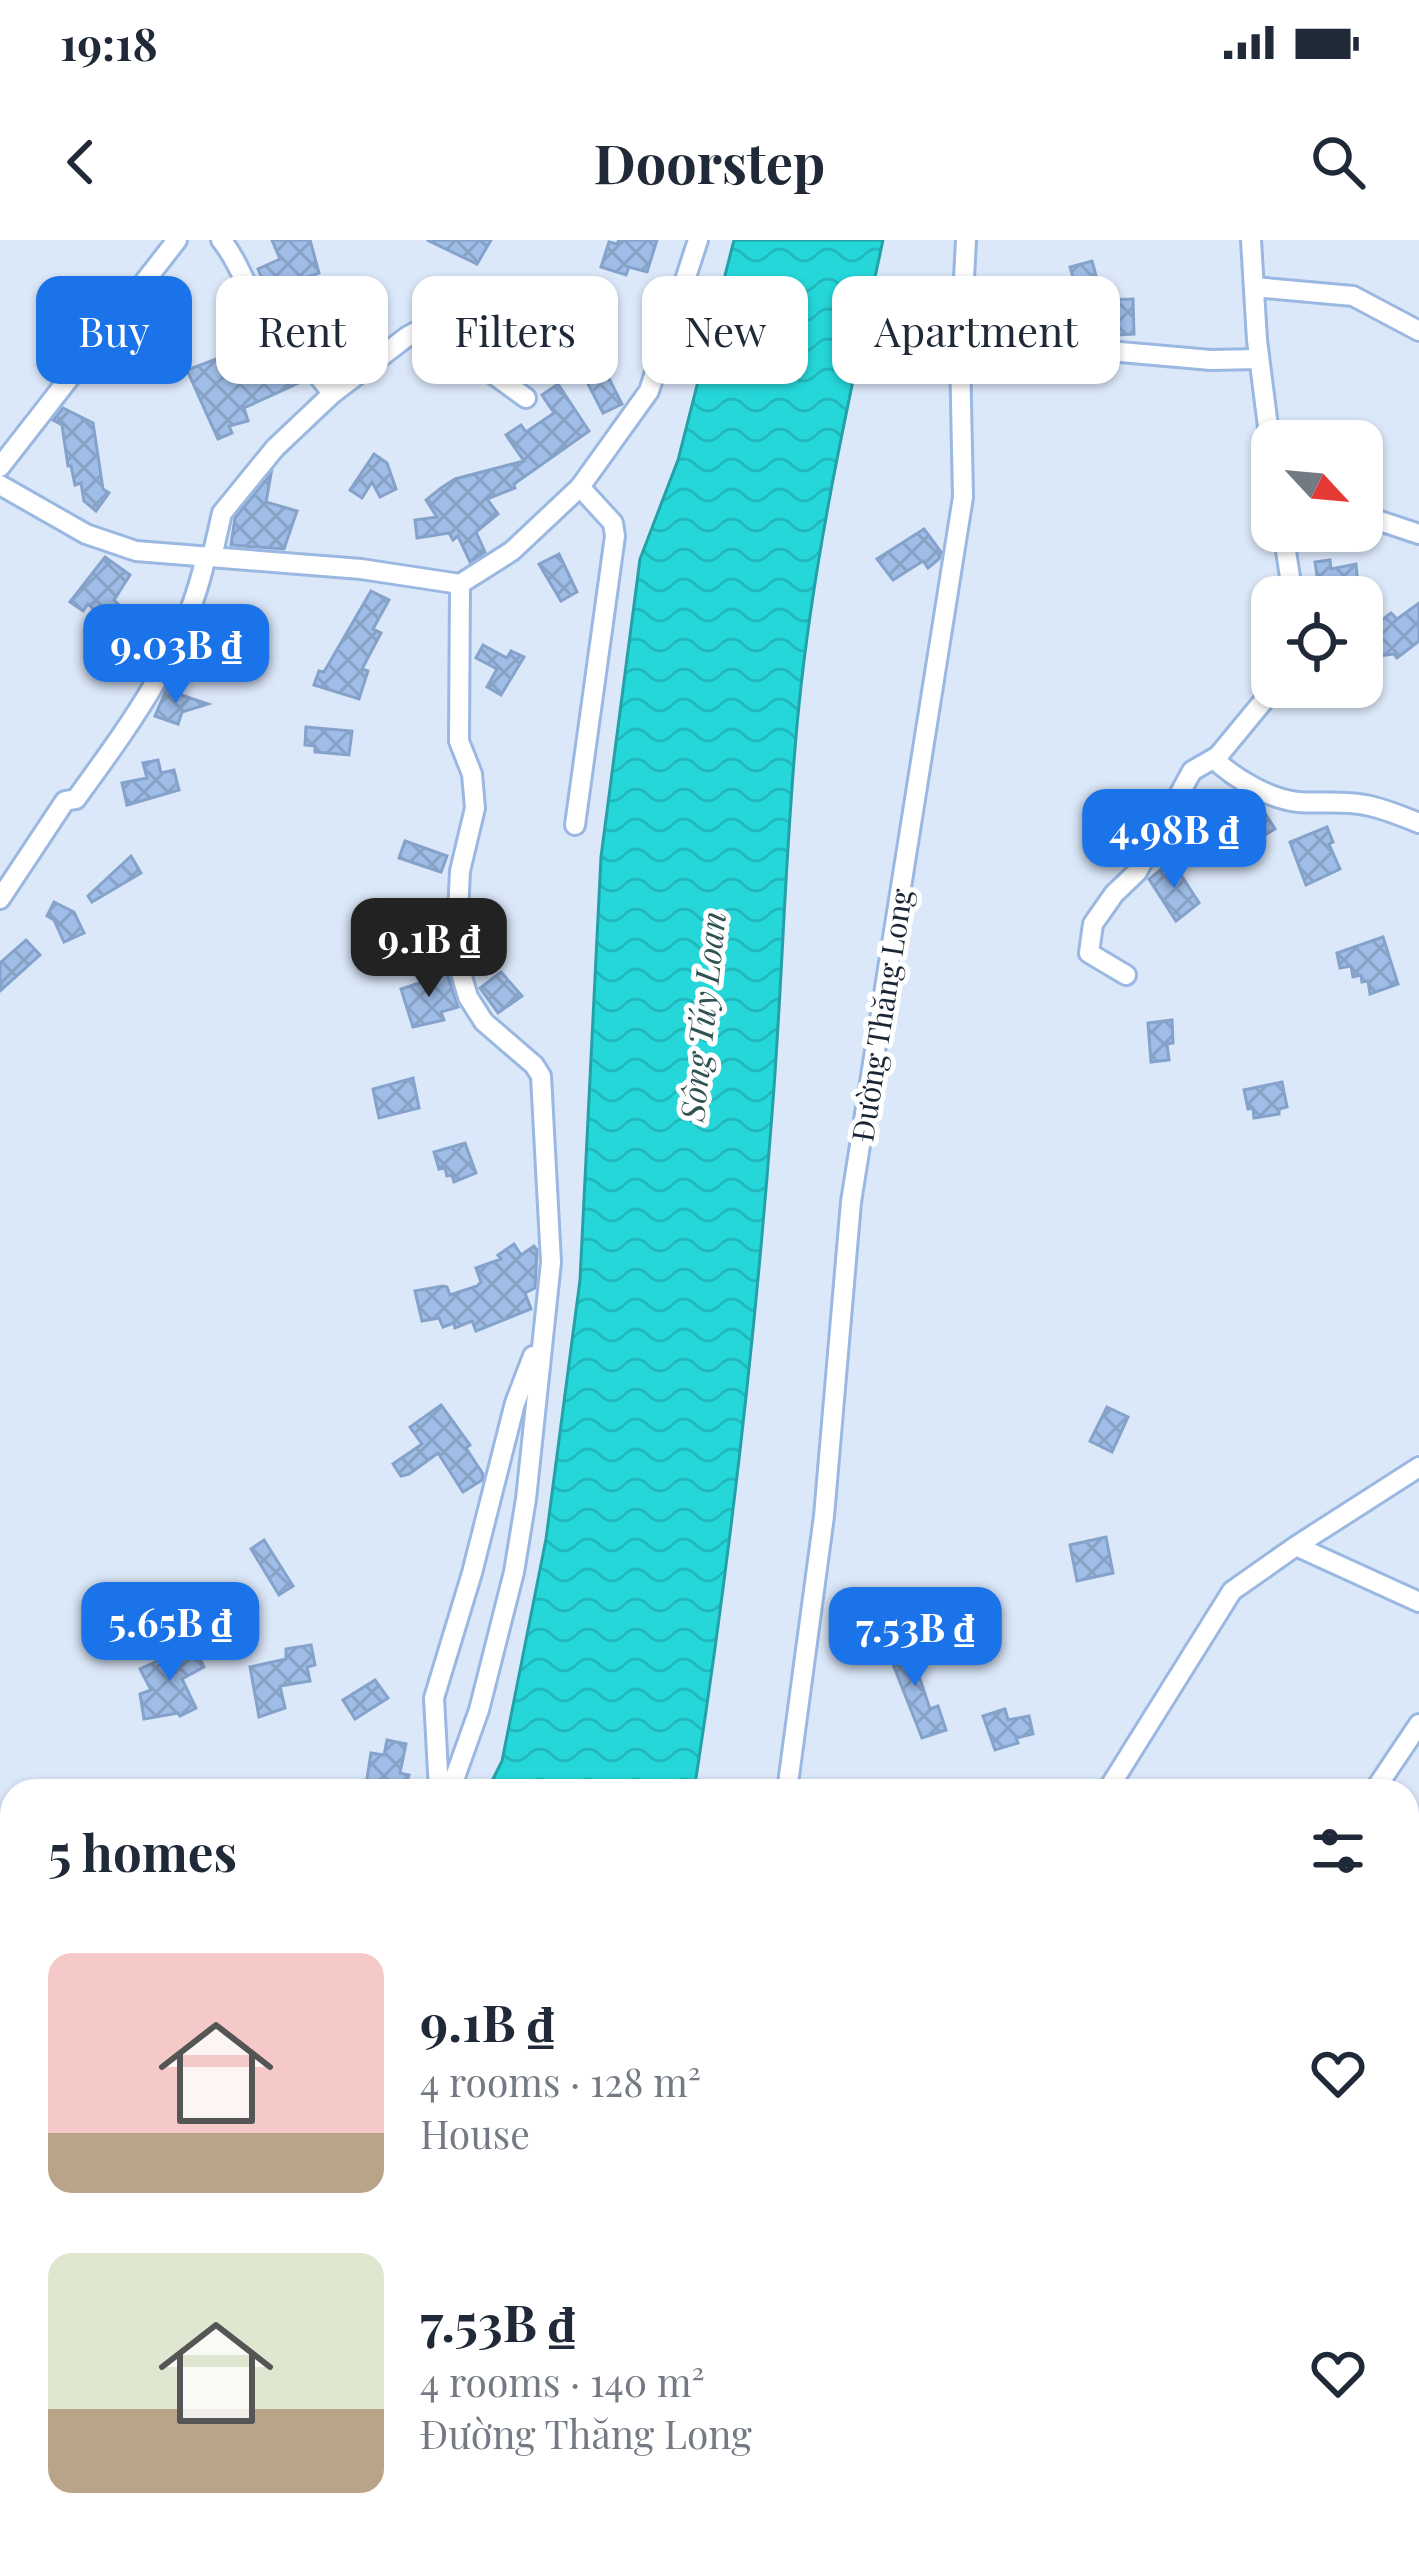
<!DOCTYPE html>
<meta charset="utf-8">
<style>
:root{--surface:#fff;--page:#f6f6f7;--text:#1f2937;--muted:#747a83;--accent:#1a73e8}
body{margin:0;font-family:"Playfair Display",serif;background:var(--page);color:var(--text);height:100vh;display:flex;flex-direction:column;font-size:45px;white-space:nowrap}
*{box-sizing:border-box;margin:0}
p{font-size:39px;color:var(--muted)}
.icon{flex:none;width:66px;height:66px;fill:none;stroke:currentColor;stroke-width:2;stroke-linecap:round;stroke-linejoin:round}
.map{position:relative;flex:1;overflow:hidden}
.panel{position:absolute;left:0px;top:1539px;width:1419px;height:771px;display:flex;flex-direction:column;background:var(--surface);border-radius:36px 36px 0 0;box-shadow:0 3px 9px #0004}
.panel>*{flex:none}
.banner{position:absolute;left:36px;top:36px;width:1347px;height:108px;display:flex;gap:24px}
.needle{width:78px;rotate:116deg}
.fabs{position:absolute;left:1251px;top:180px;display:grid;gap:24px}
.fabs a{display:grid;place-items:center;width:132px;height:132px;border-radius:24px;background:var(--surface);box-shadow:0 3px 9px #0004;font-size:60px}
.price{position:absolute;translate:-50% -102px;padding:0 27px;border-radius:24px;background:var(--accent);color:#fff;font-size:39px;line-height:78px;filter:drop-shadow(0 3px 6px #0008)}
.price::after{content:'';position:absolute;left:50%;top:72px;width:36px;height:27px;margin-left:-18px;background:inherit;clip-path:polygon(0 0,100% 0,50% 100%)}
.price.on{background:#222;color:#fff}
ul{padding:0;list-style:none}
li{display:flex;align-items:center;gap:36px;height:300px;padding:0 48px}
li span{display:grid;place-items:center;flex:none;width:336px;height:240px;border-radius:24px;color:#555}
li>.icon{margin-inline-start:auto}
span .icon{width:144px;height:144px;fill:#fffc;stroke-width:1}
li b{font-size:51px}
h2{display:flex;justify-content:space-between;align-items:center;height:144px;padding:0 48px;font-size:51px}
.pill{padding:0 42px;border-radius:24px;background:var(--surface);box-shadow:0 3px 9px #0004;font-size:42px;line-height:108px}
.pill.on{background:var(--accent);color:#fff}
.status{display:flex;justify-content:space-between;align-items:center;height:84px;padding:0 60px;background:var(--surface);direction:ltr}
.status svg{height:33px;fill:currentColor}
header{display:flex;justify-content:space-between;align-items:center;height:156px;padding:0 48px;background:var(--surface);font-size:54px;font-weight:700}
.map>svg:first-child{display:block}
</style>
<div class="status"><b>19:18</b><svg viewBox="0 0 49 12"><path d="M0 12V9h3v3zM5 12V6h3v6zM10 12V3h3v9zM15 12V0h3v12zM26 1h20v11H26zM47 4h2v5h-2z"/></svg></div>
<header><svg class="icon" aria-label="back" viewBox="0 0 24 24"><path d="M15 5l-7 7 7 7"/></svg>Doorstep<svg class="icon" aria-label="search" viewBox="0 0 24 24"><circle cx="10" cy="10" r="6"/><path d="M15 15l6 6"/></svg></header>
<div class="map">
<svg width="1419" height="2309" viewBox="0 0 1419 2309">
<defs>
<pattern id="water-waves" width="16" height="10" patternUnits="userSpaceOnUse" patternTransform="scale(3)"><rect width="16" height="10" fill="#25d7d9"/><path d="M0 5q4-4 8 0t8 0" fill="none" stroke="#21b8bb"/></pattern>
<pattern id="building-cross-hatch" width="8" height="8" patternUnits="userSpaceOnUse" patternTransform="scale(3)"><rect width="8" height="8" fill="#9fbde6"/><path d="M0 0l8 8M0 8l8-8" fill="none" stroke="#88a2c6"/></pattern>
</defs>
<rect width="100%" height="100%" fill="#dbe8f9"/>
<!-- water -->
<g fill="url(#water-waves)" stroke="#22a2a8" stroke-width="3">
<path d="M734,0H883C850,154 815,308 799,465C785,601 783,738 772,874C755,1100 729,1326 694,1551H487L502,1521L546,1299L580,1040L601,617L640,319L678,220Z"/>
<polygon points="12,2281 12,2298 215,2298 208,2309 0,2309 0,2296"/>
</g>
<!-- building -->
<g fill="url(#building-cross-hatch)" stroke="#85a2cb" stroke-width="3">
<polygon points="272,0 310,0 319,33 283,46 285,51 270,57 258,29 280,19"/>
<polygon points="427,0 491,0 477,24"/>
<polygon points="619,0 657,0 647,32 629,27 626,35 601,27 609,2 617,4"/>
<polygon points="1092,21 1102,58 1052,76 1024,80 1021,47 1041,45 1043,59 1076,47 1070,27"/>
<polygon points="501,40 517,57 512,61 536,82 507,104 496,90 478,107 453,88"/>
<polygon points="1133,59 1134,94 1116,95 1102,60"/>
<polygon points="261,102 264,109 270,107 279,131 291,126 303,141 244,168 248,181 229,186 232,193 218,199 187,130"/>
<polygon points="592,105 622,164 603,173 573,115"/>
<polygon points="558,144 589,191 514,244 515,248 487,259 498,274 476,292 485,312 470,322 458,296 453,300 449,293 417,298 415,280 437,277 426,260 441,248 455,239 524,221 506,195 521,185 526,192 554,173 542,155"/>
<polygon points="63,168 93,183 103,249 109,253 96,271 84,261 81,243 75,245 71,226 68,226 62,185 53,180"/>
<polygon points="374,214 387,223 396,249 380,257 372,242 362,258 350,250"/>
<polygon points="271,234 266,262 297,271 284,309 231,305 235,278"/>
<polygon points="924,289 941,312 939,319 928,328 923,321 893,340 877,319"/>
<polygon points="559,314 577,352 561,361 539,324"/>
<polygon points="105,317 130,335 114,360 137,383 122,398 88,364 83,371 70,362"/>
<polygon points="1330,320 1331,329 1356,324 1359,357 1320,357 1315,322"/>
<polygon points="371,351 389,360 373,389 381,393 362,429 368,431 359,459 314,445 319,431 324,432"/>
<polygon points="1419,363 1419,401 1397,418 1394,414 1362,418 1362,395 1391,373 1397,379"/>
<polygon points="483,405 507,418 511,411 524,417 501,455 487,447 497,429 476,418"/>
<polygon points="166,450 208,464 182,472 178,484 155,476"/>
<polygon points="306,487 352,491 349,515 315,512 315,506 305,505"/>
<polygon points="158,520 161,533 174,530 179,550 127,565 122,543 147,538 143,523"/>
<polygon points="1261,567 1275,589 1229,615 1218,596"/>
<polygon points="1327,587 1333,602 1329,604 1340,629 1306,645 1290,602"/>
<polygon points="405,601 447,616 441,632 399,618"/>
<polygon points="131,616 141,633 92,662 88,656"/>
<polygon points="1172,621 1199,663 1176,681 1149,639"/>
<polygon points="54,662 74,672 84,693 64,702 54,680 47,676"/>
<polygon points="1383,697 1398,744 1370,754 1368,741 1362,742 1361,735 1353,737 1351,726 1340,728 1337,713"/>
<polygon points="26,700 40,715 0,751 0,723"/>
<polygon points="501,732 522,756 498,773 480,748"/>
<polygon points="447,734 458,767 441,772 444,780 413,787 401,749"/>
<polygon points="1172,780 1173,803 1167,804 1169,820 1151,822 1148,783"/>
<polygon points="413,838 419,868 379,878 373,849"/>
<polygon points="1282,842 1287,867 1279,869 1279,874 1254,878 1253,868 1248,869 1244,850"/>
<polygon points="465,903 476,933 454,942 452,935 447,936 445,928 439,929 434,912"/>
<polygon points="514,1004 521,1015 534,1006 537,1010 535,1048 525,1053 531,1069 476,1091 472,1081 455,1088 454,1083 443,1087 439,1078 422,1081 415,1051 443,1046 447,1047 450,1055 477,1046 481,1042 476,1028 501,1019 498,1015"/>
<polygon points="441,1165 470,1205 466,1208 483,1234 482,1240 463,1252 438,1213 409,1234 401,1236 393,1224 422,1204 410,1187"/>
<polygon points="1107,1167 1128,1177 1112,1212 1090,1201"/>
<polygon points="1106,1297 1113,1333 1077,1341 1070,1305"/>
<polygon points="264,1300 293,1346 279,1355 251,1309"/>
<polygon points="906,1397 930,1469 938,1466 946,1490 922,1498 885,1404"/>
<polygon points="193,1405 204,1427 182,1439 196,1468 180,1476 178,1473 144,1479 140,1454 151,1450 140,1429"/>
<polygon points="311,1405 315,1425 307,1427 310,1441 280,1446 285,1468 259,1477 250,1427 286,1419 286,1409"/>
<polygon points="375,1440 388,1458 355,1479 343,1460"/>
<polygon points="1005,1469 1008,1480 1029,1476 1033,1494 1016,1498 1018,1503 995,1510 983,1476"/>
<polygon points="387,1500 406,1504 400,1533 409,1535 404,1551 365,1551 371,1513 384,1515"/>
</g>
<g fill="none" stroke-linecap="round" stroke-linejoin="round">
<!-- minor casing -->
<g stroke="#9ab8e1" stroke-width="24">
<g id="minor">
<path d="M221,0C238,20 245,45 258,67C279,100 311,121 332,154"/>
<polyline points="1251,0 1257,100 1272,218"/>
<polyline points="1254,47 1353,56 1419,91"/>
<polyline points="961,98 1211,120 1259,119"/>
<polyline points="0,227 177,0"/>
<polyline points="0,245 86,294 136,311 361,329 460,344 512,311 580,247 649,151 698,0"/>
<polyline points="1362,275 1419,294"/>
<polyline points="1283,291 1293,357"/>
<polyline points="212,317 222,273 275,208 332,154 408,96 427,86 526,158"/>
<path d="M1214,519C1234,538 1269,559 1298,562C1320,564 1341,560 1365,565C1383,568 1401,576 1419,583"/>
<polyline points="575,585 615,296 613,283 580,247"/>
<path d="M0,659L65,561L76,559C131,483 186,410 206,316"/>
<polyline points="1126,735 1089,713 1093,684 1114,654 1137,632 1192,531 1218,516 1275,447"/>
<polyline points="1296,1306 1419,1227"/>
<polyline points="439,1551 434,1458 472,1333 515,1163 533,1116"/>
<polyline points="450,1551 479,1470 514,1332 526,1259 551,1022 541,836 534,825 484,782 468,757 456,716 460,631 475,568 472,534 459,501 460,344"/>
<polyline points="787,1551 824,1276 851,962 963,257 960,114 966,0"/>
<polyline points="1107,1551 1232,1351 1296,1306 1419,1362"/>
<polyline points="1374,1551 1419,1484"/>
<polyline points="1407,1614 1419,1622"/>
<polyline points="1407,1867 1419,1848"/>
<polyline points="1407,2032 1419,2018"/>
<polyline points="1407,2201 1419,2201"/>
<polyline points="292,2309 299,2298"/>
<polyline points="743,2309 743,2298"/>
<polyline points="883,2309 890,2298"/>
<polyline points="1201,2309 1210,2298"/>
</g>
</g>
<!-- minor -->
<use href="#minor" stroke="#fff" stroke-width="18"/>
</g>
<g text-anchor="middle" dominant-baseline="central" stroke-width="10" stroke-linejoin="round" paint-order="stroke">
<!-- street labels -->
<g font-size="30" fill="#1a2636" stroke="#fff">
<text transform="translate(881 775) rotate(-81)">Đường Thăng Long</text>
</g>
<!-- water labels -->
<g font-size="33" font-style="italic" fill="#315252" stroke="#fff">
<text transform="translate(701 776) rotate(-84)">Sông Túy Loan</text>
</g>
</g>
</svg>
<div class="fabs">
<a><svg class="needle" viewBox="-14 -14 28 28"><path d="M0-13l5 13h-10z" fill="#e53935"/><path d="M0 13l5-13h-10z" fill="#747a83"/></svg></a>
<a><svg class="icon" aria-label="locate" viewBox="0 0 24 24"><circle cx="12" cy="12" r="6"/><path d="M12 2v4M12 18v4M2 12h4M18 12h4"/></svg></a>
</div>
<b class="price" style="left:176px;top:466px">9.03B ₫</b>
<b class="price" style="left:1174px;top:651px">4.98B ₫</b>
<b class="price on" style="left:429px;top:760px">9.1B ₫</b>
<b class="price" style="left:170px;top:1444px">5.65B ₫</b>
<b class="price" style="left:915px;top:1449px">7.53B ₫</b>
<div class="banner">
<a class="pill on">Buy</a>
<a class="pill">Rent</a>
<a class="pill">Filters</a>
<a class="pill">New</a>
<a class="pill">Apartment</a>
</div>
<section class="panel">
<h2>5 homes<svg class="icon" aria-label="filters" viewBox="0 0 24 24"><path d="M4 7h16M4 17h16"/><circle cx="9" cy="7" r="2"/><circle cx="15" cy="17" r="2"/></svg></h2>
<ul>
<li><span style="background:linear-gradient(#f6c9c9 75%,#b9a48a 0)"><svg class="icon" aria-label="home" viewBox="0 0 24 24"><path d="M3 11l9-7 9 7M6 9v11h12V9"/></svg></span><div><b>9.1B ₫</b><p>4 rooms · 128 m²</p><p>House</p></div><svg class="icon" aria-label="heart" viewBox="0 0 24 24"><path d="M12 20l-8-8c-3-5 5-10 8-4 3-6 11-1 8 4z"/></svg></li>
<li><span style="background:linear-gradient(#dfe7d0 65%,#b9a48a 0)"><svg class="icon" aria-label="home" viewBox="0 0 24 24"><path d="M3 11l9-7 9 7M6 9v11h12V9"/></svg></span><div><b>7.53B ₫</b><p>4 rooms · 140 m²</p><p>Đường Thăng Long</p></div><svg class="icon" aria-label="heart" viewBox="0 0 24 24"><path d="M12 20l-8-8c-3-5 5-10 8-4 3-6 11-1 8 4z"/></svg></li>
</ul>
</section>
</div>
